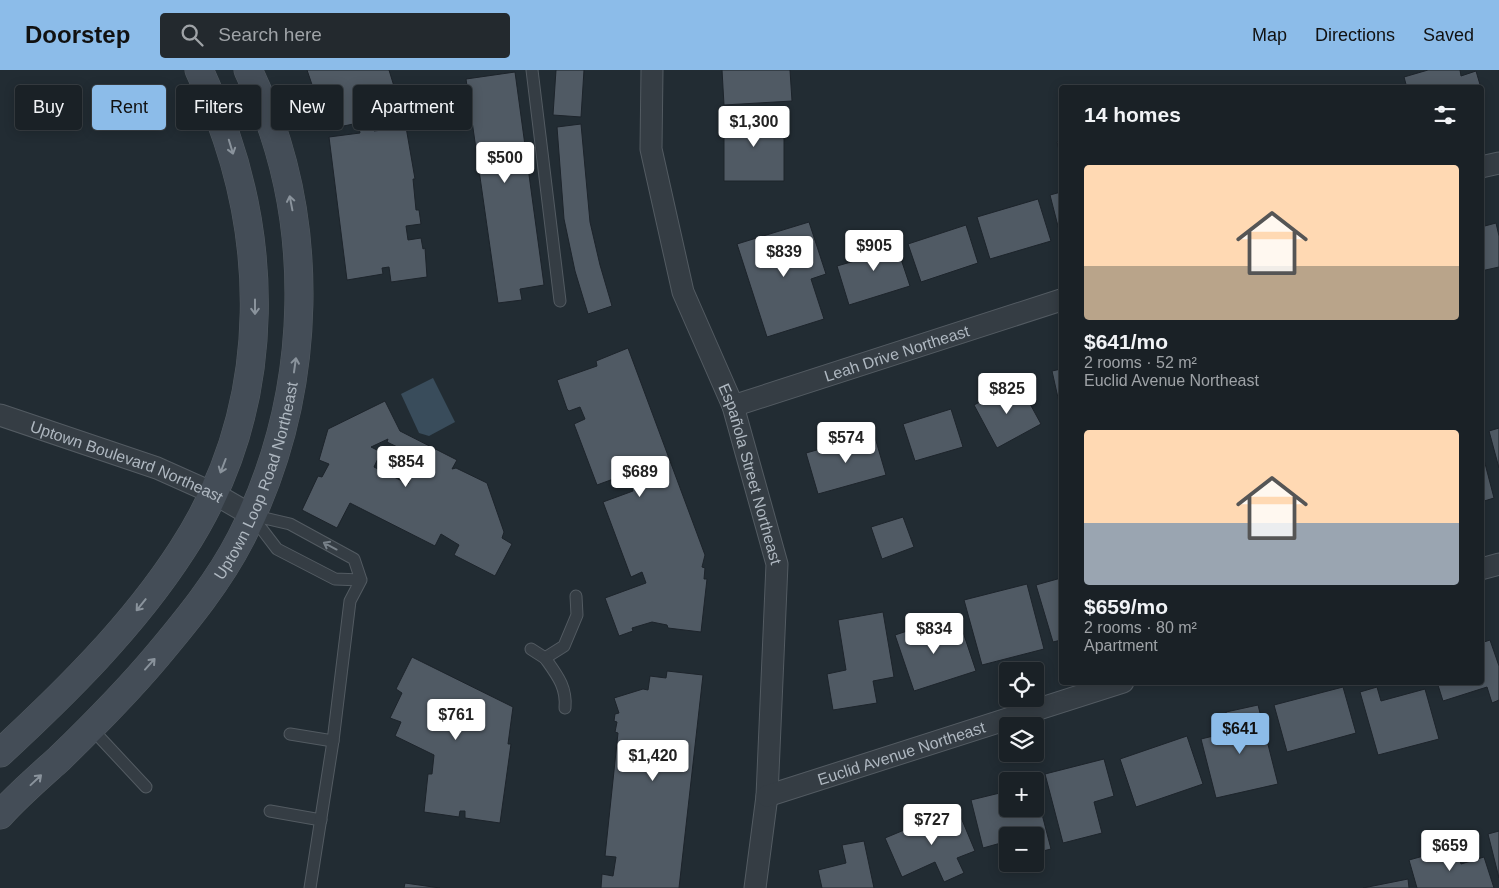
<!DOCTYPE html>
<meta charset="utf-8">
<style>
:root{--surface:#1a2126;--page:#23292e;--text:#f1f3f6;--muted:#9fa3a7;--line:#383e43;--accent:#8cbce9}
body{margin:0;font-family:Arial,sans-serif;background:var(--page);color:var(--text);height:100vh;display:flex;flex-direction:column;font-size:19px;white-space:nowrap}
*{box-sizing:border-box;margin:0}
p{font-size:16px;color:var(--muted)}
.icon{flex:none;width:28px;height:28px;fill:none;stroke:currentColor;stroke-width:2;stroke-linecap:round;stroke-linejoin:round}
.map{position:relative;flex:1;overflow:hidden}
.details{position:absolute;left:1059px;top:15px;width:425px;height:600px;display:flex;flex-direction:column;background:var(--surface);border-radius:5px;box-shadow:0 2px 12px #0003,0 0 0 1px var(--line)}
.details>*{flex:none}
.guide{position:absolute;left:15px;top:15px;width:475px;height:45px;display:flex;gap:10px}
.buttons{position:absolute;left:999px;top:592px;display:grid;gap:10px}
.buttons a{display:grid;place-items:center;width:45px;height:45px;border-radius:5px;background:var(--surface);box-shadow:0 2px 12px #0003,0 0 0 1px var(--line);font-size:25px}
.price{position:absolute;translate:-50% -42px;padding:0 11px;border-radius:5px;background:#fff;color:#222;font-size:16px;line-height:32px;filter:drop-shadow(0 1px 2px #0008)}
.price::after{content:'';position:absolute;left:50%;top:30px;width:15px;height:11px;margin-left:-8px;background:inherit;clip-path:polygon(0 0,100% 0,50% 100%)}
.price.current{background:var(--accent);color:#111}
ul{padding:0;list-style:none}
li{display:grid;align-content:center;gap:10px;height:265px;padding:0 25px}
li span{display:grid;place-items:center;height:155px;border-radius:5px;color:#555}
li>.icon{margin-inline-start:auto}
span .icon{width:90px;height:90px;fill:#fffc;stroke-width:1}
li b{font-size:21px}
h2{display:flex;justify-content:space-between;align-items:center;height:60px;padding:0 25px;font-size:21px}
.pill{padding:0 18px;border-radius:5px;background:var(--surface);box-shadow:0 2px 12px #0003,0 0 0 1px var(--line);font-size:18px;line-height:45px}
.pill.current{background:var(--accent);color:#111}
header{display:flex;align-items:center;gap:30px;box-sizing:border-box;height:70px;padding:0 25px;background:var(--accent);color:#111}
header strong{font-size:24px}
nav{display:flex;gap:28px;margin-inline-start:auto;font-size:18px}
.search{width:350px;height:45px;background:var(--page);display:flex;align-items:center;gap:12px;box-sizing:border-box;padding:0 18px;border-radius:5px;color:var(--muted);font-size:19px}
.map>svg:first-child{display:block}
</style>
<header>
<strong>Doorstep</strong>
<div class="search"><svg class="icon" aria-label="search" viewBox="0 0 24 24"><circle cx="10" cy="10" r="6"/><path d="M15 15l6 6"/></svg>Search here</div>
<nav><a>Map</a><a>Directions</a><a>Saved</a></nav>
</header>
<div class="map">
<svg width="1499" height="818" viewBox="0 0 1499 818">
<rect width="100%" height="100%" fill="#222c33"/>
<!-- water -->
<polygon fill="#394c5b" points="433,308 455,352 429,366 419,363 401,324"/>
<!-- building -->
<g fill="#505a64" stroke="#1d242b" fill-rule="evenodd">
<polygon points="307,0 389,0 397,26 381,32 384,42 372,46 374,61 406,57 415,109 413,109 416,140 419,140 421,154 406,156 408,170 421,168 423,179 425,178 427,207 391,212 389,197 382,198 383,204 347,210 329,67 360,63 358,53 339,57 335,39 322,44"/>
<polygon points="556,0 584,0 581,47 553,45"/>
<polygon points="722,0 790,0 792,31 724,35"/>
<polygon points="1428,0 1460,0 1461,6 1476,1 1481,18 1407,18 1404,7"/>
<polygon points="515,2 544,215 520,219 522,230 498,233 466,9"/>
<polygon points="724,44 784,45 784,111 724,111"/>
<polygon points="581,54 590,152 600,195 612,236 588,244 575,201 564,149 557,57"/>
<polygon points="1061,71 1061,87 1057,72"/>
<polygon points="1061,122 1061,159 1059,160 1050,125"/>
<polygon points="1038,129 1051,171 990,189 977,147"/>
<polygon points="809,152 826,204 811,209 824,249 767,267 737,174"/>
<polygon points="1496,153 1499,166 1499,197 1481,201 1481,157"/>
<polygon points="966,155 978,193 921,212 908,174"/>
<polygon points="894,168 910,216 849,235 837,196 858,190 855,180"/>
<polygon points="628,278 705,485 702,497 705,498 704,509 707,509 701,562 668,558 667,555 652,552 632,558 633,561 619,566 605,528 646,513 642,502 631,507 603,432 633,421 627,404 597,415 574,354 585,349 580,337 569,341 567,339 557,310 597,296 596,291"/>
<polygon points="1061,299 1061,341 1052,301"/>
<polygon points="1018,312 1041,354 997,378 974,335"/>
<path d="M385,331L400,361L457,390L452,399L456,398L487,413L504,462L502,468L512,474L495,506L454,485L459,475L441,464L435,476L350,433L337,458L302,440L318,406L322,407L329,394L319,390L328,359ZM388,369L387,372L420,388L408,414L374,397L381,382L371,377Z"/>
<polygon points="951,339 963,377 915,391 903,354"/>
<polygon points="1499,358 1499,398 1489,361"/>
<polygon points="874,364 886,405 818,424 806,383"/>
<polygon points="1482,382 1494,428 1481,432 1481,383"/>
<polygon points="903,447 914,477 882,489 871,457"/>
<polygon points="1061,508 1061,570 1053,572 1036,515"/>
<polygon points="1027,514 1044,579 982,595 964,530"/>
<polygon points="883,542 894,607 873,611 877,633 833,640 827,604 846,600 838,550"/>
<polygon points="938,551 943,566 962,559 976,601 914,621 895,565"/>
<polygon points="1490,570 1499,596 1499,630 1492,633 1487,617 1443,631 1437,612 1481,612 1481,573"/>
<polygon points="412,587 513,637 508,674 511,674 500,753 465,748 465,741 460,741 459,747 424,742 428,704 432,704 434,685 395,666 401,652 390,648 402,623 396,619"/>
<polygon points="667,601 703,605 679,818 601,818 602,804 613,806 616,787 605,786 618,663 615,662 617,652 614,651 615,644 619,643 614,628 643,619 648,620 650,606 666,608"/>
<polygon points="1343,617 1356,663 1287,682 1274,635"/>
<polygon points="1377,617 1381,631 1425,619 1439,669 1378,685 1360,622"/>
<polygon points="1258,635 1278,714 1216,728 1201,669 1230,662 1226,642"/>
<polygon points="1187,666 1203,714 1136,737 1120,689"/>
<polygon points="1104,689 1114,726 1094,732 1102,763 1063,773 1045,704"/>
<polygon points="1035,717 1051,779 1035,783 1035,766 1008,766 1008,771 983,778 971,730 1008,721 1008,739 1035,739"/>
<polygon points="957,738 975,781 957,788 964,803 944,812 935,792 902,807 885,768"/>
<polygon points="1499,761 1499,808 1488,764"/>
<polygon points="864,771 874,818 822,818 818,800 846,793 842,775"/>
<polygon points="1456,777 1461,794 1484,787 1494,818 1417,818 1409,790"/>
<polygon points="1408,809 1409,818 1363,818"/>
<polygon points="405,813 440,818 404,818"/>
</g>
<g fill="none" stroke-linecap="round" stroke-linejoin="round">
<!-- lane casing -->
<g stroke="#535b62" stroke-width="13">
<g id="lane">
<polyline points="532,0 560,231"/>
<polyline points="531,579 545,588 564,576 577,545 576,526"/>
<path d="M545,588C557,605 567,617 565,638"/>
<polyline points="91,658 146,717"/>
<polyline points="290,664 333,671"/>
<polyline points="270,741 321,750"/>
<polyline points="310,818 333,671 350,531 361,510 354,489 290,454 251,445 277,479 335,509 361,510"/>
</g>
</g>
<!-- street casing -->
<g stroke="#535b62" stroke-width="23">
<g id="street">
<path id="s1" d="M652,0L651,79L683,222L733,336L777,494L767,726L755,818"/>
<polyline points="1481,97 1499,93"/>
<path id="s2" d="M733,336L1061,230"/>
<path id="s3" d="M0,345L157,398L213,423L251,445"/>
<polyline points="1481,499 1499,494"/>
<path id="s4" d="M767,726L1123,612"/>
</g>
</g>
<!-- secondary casing -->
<g stroke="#535b62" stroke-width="29">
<g id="secondary">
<path d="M0,683C66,622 133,556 182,480C278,333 273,154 199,0"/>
<path id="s5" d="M0,745C18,725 39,707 59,689C93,656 126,623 157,586C188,549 219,511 241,468C314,324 320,146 248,0"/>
</g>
</g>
<!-- lane -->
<use href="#lane" stroke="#353d44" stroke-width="11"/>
<!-- street -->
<use href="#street" stroke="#353d44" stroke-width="21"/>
<!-- secondary -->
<use href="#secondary" stroke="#444d57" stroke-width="28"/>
</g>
<!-- one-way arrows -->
<defs><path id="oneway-shaft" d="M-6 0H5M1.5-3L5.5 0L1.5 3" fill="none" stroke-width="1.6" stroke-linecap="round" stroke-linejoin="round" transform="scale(1.25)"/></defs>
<g stroke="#8a939c">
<use href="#oneway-shaft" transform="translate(231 77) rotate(73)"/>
<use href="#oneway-shaft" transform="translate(291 133) rotate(-101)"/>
<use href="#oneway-shaft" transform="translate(255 237) rotate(90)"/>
<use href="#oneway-shaft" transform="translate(295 295) rotate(-82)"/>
<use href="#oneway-shaft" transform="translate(223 396) rotate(111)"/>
<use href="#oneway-shaft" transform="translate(141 535) rotate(129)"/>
<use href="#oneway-shaft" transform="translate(150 594) rotate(-48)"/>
<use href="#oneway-shaft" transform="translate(36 710) rotate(-43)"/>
</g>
<use stroke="#788189" href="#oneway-shaft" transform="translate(330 476) rotate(-152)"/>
<g text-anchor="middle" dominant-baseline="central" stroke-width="5" stroke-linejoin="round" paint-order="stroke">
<!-- street labels -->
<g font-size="16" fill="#afb8c1" stroke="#1b2229">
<text stroke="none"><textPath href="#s2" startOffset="172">Leah Drive Northeast</textPath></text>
<text stroke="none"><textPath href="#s3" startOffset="135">Uptown Boulevard Northeast</textPath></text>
<text stroke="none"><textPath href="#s1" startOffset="420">Española Street Northeast</textPath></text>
<text stroke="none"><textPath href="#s5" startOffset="428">Uptown Loop Road Northeast</textPath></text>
<text stroke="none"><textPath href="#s4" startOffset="141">Euclid Avenue Northeast</textPath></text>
</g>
</g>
</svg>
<div class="buttons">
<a><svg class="icon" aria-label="locate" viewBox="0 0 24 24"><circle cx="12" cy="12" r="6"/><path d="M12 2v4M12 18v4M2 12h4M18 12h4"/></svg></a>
<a><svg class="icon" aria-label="layers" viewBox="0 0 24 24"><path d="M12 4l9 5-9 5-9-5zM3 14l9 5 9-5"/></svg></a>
<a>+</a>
<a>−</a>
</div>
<b class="price" style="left:754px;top:78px">$1,300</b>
<b class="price" style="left:505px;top:114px">$500</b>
<b class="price" style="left:874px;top:202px">$905</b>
<b class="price" style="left:784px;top:208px">$839</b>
<b class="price" style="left:1007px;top:345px">$825</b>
<b class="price" style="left:846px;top:394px">$574</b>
<b class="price" style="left:406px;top:418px">$854</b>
<b class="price" style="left:640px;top:428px">$689</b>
<b class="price" style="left:934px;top:585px">$834</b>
<b class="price" style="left:456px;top:671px">$761</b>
<b class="price current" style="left:1240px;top:685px">$641</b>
<b class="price" style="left:653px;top:712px">$1,420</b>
<b class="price" style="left:932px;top:776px">$727</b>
<b class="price" style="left:1450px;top:802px">$659</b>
<div class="guide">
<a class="pill">Buy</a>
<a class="pill current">Rent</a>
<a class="pill">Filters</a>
<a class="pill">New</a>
<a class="pill">Apartment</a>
</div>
<section class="details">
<h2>14 homes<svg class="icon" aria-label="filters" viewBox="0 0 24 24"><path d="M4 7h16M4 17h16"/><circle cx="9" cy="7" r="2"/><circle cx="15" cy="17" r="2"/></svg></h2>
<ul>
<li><span style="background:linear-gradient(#ffd9b3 65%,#b9a48a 0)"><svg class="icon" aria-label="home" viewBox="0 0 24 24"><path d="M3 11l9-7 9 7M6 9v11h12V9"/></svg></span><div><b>$641/mo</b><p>2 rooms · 52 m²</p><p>Euclid Avenue Northeast</p></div></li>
<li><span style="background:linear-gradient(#ffd9b3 60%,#9aa5b1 0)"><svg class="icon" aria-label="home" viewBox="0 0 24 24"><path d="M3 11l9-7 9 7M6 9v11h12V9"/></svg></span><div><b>$659/mo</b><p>2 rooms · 80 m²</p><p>Apartment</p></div></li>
</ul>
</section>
</div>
